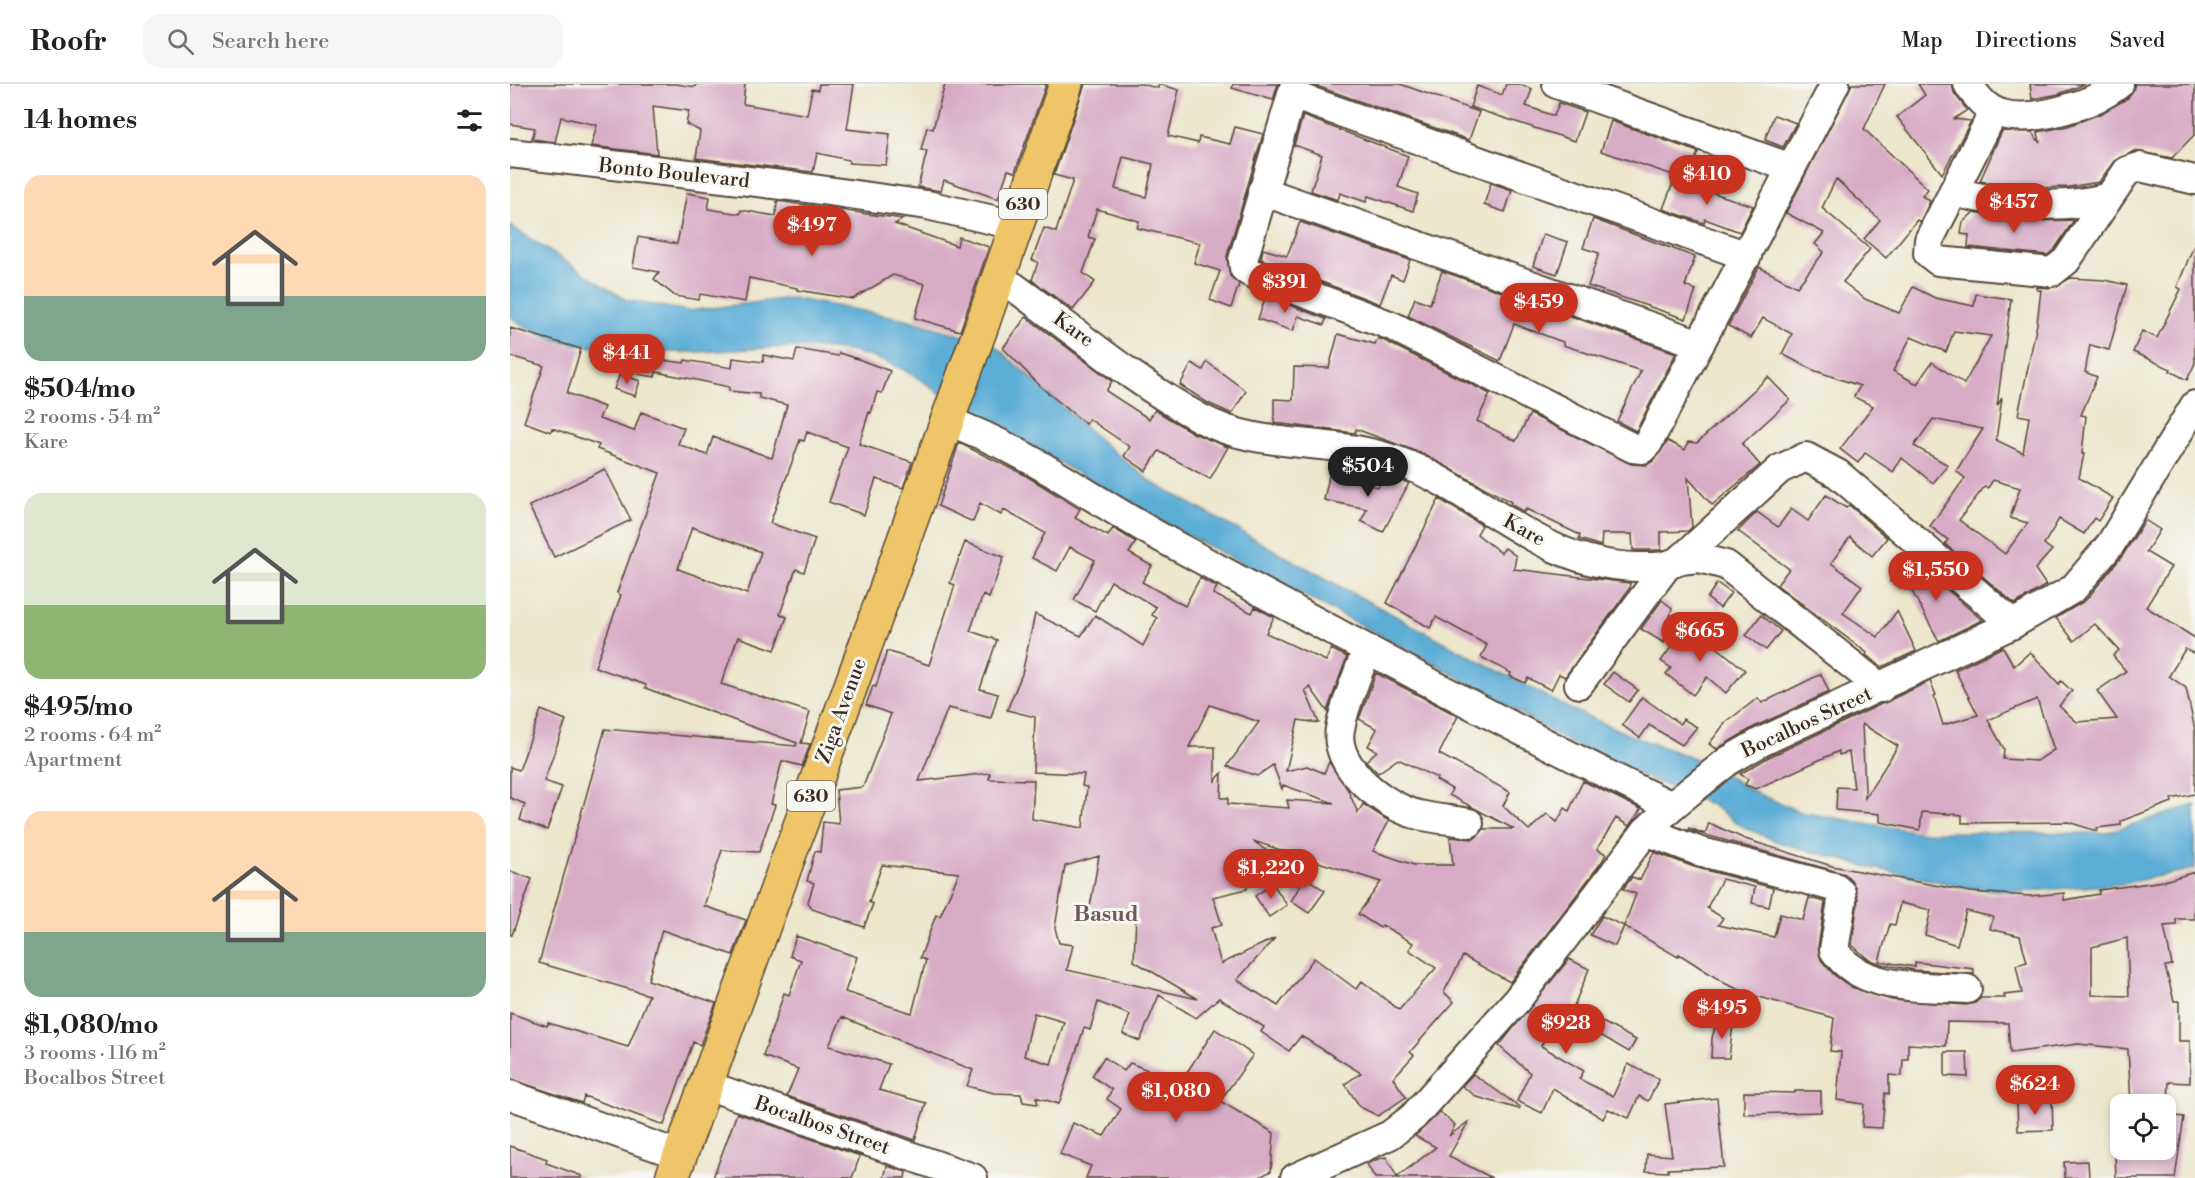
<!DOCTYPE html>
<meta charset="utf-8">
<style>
:root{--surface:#fff;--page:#f6f6f6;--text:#202124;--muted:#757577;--line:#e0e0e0;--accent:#c8321e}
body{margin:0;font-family:"Libre Bodoni",serif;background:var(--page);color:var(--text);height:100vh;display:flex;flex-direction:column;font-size:22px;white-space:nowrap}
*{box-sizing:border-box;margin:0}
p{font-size:20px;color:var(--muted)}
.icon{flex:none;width:33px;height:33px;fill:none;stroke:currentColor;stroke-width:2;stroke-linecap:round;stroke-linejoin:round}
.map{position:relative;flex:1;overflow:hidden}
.drawer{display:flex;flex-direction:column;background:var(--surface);width:510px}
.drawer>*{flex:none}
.tools{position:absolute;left:1600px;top:1010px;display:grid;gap:12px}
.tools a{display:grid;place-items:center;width:66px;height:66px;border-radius:12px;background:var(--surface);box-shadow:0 3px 9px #0003;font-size:30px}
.price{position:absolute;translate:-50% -51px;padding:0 14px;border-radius:21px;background:var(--accent);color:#fff;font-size:20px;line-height:39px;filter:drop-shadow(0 2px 3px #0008)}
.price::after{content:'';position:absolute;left:50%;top:36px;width:18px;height:14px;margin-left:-9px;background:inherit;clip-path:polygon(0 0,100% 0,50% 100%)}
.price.active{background:#222;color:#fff}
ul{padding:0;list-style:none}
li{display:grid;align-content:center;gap:12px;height:318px;padding:0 24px}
li span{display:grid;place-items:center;height:186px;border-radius:18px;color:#555}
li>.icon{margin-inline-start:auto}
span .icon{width:108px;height:108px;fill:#fffc;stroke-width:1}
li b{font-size:26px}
h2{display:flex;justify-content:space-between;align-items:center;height:72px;padding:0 24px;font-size:26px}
header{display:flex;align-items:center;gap:36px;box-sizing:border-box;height:84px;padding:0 30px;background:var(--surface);border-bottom:2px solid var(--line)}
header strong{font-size:28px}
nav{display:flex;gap:33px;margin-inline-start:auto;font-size:21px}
.search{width:420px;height:54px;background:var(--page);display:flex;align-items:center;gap:15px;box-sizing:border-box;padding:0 21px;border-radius:18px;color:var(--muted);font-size:22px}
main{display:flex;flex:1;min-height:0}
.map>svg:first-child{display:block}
</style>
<header>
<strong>Roofr</strong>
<div class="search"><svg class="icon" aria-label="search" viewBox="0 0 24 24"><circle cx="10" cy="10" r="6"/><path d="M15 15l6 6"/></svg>Search here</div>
<nav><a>Map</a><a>Directions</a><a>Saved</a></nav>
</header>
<main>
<section class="drawer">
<h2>14 homes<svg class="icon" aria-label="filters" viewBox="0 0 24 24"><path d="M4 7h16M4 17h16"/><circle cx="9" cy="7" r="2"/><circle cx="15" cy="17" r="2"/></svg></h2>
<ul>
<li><span style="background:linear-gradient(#ffd9b3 65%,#7fa58c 0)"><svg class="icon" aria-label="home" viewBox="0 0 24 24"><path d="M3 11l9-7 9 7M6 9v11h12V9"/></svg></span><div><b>$504/mo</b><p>2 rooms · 54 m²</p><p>Kare</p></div></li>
<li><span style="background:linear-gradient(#dfe7d0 60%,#8fb573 0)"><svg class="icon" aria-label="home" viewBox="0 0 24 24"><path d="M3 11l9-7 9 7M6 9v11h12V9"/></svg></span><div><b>$495/mo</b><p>2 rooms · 64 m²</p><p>Apartment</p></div></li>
<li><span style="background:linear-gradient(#ffd9b3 65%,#7fa58c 0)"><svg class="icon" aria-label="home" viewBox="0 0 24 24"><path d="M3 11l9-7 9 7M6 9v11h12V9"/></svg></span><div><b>$1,080/mo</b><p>3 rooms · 116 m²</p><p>Bocalbos Street</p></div></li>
</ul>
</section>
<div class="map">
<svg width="1685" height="1094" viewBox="0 0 1685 1094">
<rect width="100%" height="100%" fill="#f6f6f2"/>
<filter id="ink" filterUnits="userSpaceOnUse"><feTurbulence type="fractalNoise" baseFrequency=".0167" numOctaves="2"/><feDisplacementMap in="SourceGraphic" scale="12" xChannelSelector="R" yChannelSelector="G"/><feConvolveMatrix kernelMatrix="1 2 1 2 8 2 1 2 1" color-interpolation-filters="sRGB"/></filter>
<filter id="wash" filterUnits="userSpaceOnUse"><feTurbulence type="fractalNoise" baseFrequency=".008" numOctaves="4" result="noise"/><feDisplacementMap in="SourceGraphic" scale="24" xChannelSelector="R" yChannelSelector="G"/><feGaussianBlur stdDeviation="1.35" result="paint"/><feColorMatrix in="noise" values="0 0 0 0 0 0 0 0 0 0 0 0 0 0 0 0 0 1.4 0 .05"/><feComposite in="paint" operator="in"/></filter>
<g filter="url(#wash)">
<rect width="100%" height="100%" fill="#ece6cb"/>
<!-- water -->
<path fill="#5daed7" stroke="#4c6c7a" stroke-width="1.5" d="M0,142L116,216L178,227L281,214L396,235L484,261L594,360L643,399L842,509L1058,624L1122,652L1194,678L1244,708L1290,728L1408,748L1595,749L1685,721V785L1611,800L1507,808L1459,804L1354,782L1268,758L1232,742L1200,720L1108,682L1057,657L922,578L654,439L428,308C350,247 275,265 184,268C158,269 133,266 107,265C70,263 30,257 0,232Z"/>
<g id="blocks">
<!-- building -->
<g fill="#d8abc5" fill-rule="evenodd">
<polygon points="0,0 166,0 185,3 186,0 235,0 233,20 297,31 302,5 308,6 309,0 344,0 337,45 380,50 376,81 339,79 339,76 307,69 303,88 186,74 190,47 176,40 179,27 143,22 147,70 81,62 87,41 51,33 45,58 22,55 25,44 0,40"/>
<polygon points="435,0 536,0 505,88 498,86 488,115 434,96 431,107 408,103 417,67 411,66 417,43 423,45"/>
<path d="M575,0H631L648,4L649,0L669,6L658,52L688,59L689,53L720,60L725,43L753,50L717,172L720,192L729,200L721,224L700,216L710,187L684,179L690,159L627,144L629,137L587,125L578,153L585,155L573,189L585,198L563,226L522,196L528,178L522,176L534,144L546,148L563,96L544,91ZM613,73L643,80L636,113L605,105Z"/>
<polygon points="723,0 768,0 763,16 722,4"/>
<polygon points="801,0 890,0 969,28 959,56"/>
<polygon points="996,0 1007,0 1022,5 1016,22 1044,32 1049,19 1075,28 1065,57 960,23 967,2 992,11"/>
<path d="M1342,0H1375L1354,45L1418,105L1412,112L1420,117L1410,138L1407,136L1376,174L1354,155L1370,136L1326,95L1312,124L1360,165L1333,198L1355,215L1389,229L1403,203L1425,214L1464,222L1466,210L1501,215L1487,322L1492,314L1486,356L1513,369L1519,333L1508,331L1527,240L1531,206H1527V203L1541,204L1561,194L1594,196L1617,201L1599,266L1580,261L1575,288L1587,293L1571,331L1576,332L1572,370H1574L1569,394L1603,414L1588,437L1584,434L1574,450L1549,435L1534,460L1542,466L1525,485L1536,501L1505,520L1435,460L1438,456L1420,442L1455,394L1446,387L1473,345L1423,335L1404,362L1438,381L1423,399L1392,374L1383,388L1355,369L1348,379L1330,365L1363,322L1344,313L1350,302L1303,286L1272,270L1282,250L1253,234L1241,254L1218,242L1249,183L1287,203L1314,168L1305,160L1314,149L1276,129ZM1444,247L1481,252L1454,300L1422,278L1407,300L1383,287L1401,253L1436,268ZM1483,396L1510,404L1500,434L1518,439L1495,470L1449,436L1475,402L1478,404Z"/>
<polygon points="1408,0 1442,0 1444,9 1457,26 1444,35 1461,37 1432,90 1387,33 1415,11"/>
<polygon points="1520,0 1575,0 1549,10 1522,15"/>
<polygon points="1625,0 1685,0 1685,50 1662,74 1625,67 1604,77 1589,98 1559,103 1522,104 1470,97 1492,47 1522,48 1530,59 1528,48 1558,42 1592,29 1618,14"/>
<polygon points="1264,31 1286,39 1273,63 1255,56"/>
<polygon points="793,32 898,72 888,103 908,110 903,127 858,112 856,118 830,109 828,116 801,107 812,71 784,61"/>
<polygon points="1101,37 1188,68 1178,96 1091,67"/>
<polygon points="1164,96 1243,122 1230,148 1195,135 1194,139 1153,125"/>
<polygon points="981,99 1002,106 995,128 974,121"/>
<polygon points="177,109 200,113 198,125 230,130 231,126 266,132 267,117 393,135 385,140 447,162 449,153 479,163 450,247 405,234 415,200 383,191 343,215 287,206 287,204 239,194 235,218 190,210 189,216 165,212 144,195 149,188 123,183 128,153 167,160"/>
<polygon points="1463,129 1520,137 1564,136 1544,166 1537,171 1458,163 1459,151 1451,150 1453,138"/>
<polygon points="1083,135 1185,173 1175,202 1186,206 1176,235 1078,202 1089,169 1073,164"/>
<polygon points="790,138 900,176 893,196 881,191 870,220 751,175 753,165 777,172"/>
<polygon points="1033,150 1058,158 1047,190 1023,182"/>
<polygon points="1685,159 1685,279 1677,296 1660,287 1661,285 1623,268 1632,247 1647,254 1671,205 1667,203"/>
<polygon points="932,187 1166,269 1126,347 1107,337 1131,287 1053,261 1053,258 1004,240 990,277 898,232 905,214 920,220"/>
<polygon points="756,212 816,235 814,241 788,232 783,247 748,235"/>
<polygon points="516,233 602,297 596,307 639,335 645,326 683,349 718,363 700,395 649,367 636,387 614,372 620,363 579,335 576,340 532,304 493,264"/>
<path d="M0,244L71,265L57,309L94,323L89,335L124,347L131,328L174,344L168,360L197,371L203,353L262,374L277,321L249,314V310L219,307V303L182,295L146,288L145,293L120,289L123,272L174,279L175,276L222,284L223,274L253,278V271L284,277L287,265L328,272L329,269L348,275L380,287L372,309L367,308L361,329L359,328L349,360L402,378L393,404L366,395L354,431L319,418L338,363L297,348L294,357L290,356L260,439L305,455L294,488L286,485L270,530L277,533L265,566L228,553L211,600L300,628L291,659L300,660L292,682L272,677L261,720L265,721L249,768L212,766L194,822L236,836L223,871L152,846L138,896L206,919L190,961L183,958L154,1041L74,1012L72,1019L0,995V929L37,942L38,939L118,963L139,911L29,879L95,645L286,662L287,659L135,604L136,601L85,583L111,511L107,509L150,389L87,365L89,361L42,344L41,348L14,338L34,282L0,272ZM182,443L251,468L237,510L168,485Z"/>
<polygon points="828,250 865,260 868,254 875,257 980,310 967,337 1006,357 1020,330 1121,380 1137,381 1143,377 1158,357 1175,366 1178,358 1187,359 1258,293 1280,316 1232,360 1250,381 1202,421 1178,394 1182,443 1178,447 1151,448 1151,466 1123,466 1122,450 1092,450 1091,462 1069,455 1070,451 1016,425 1014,428 1000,420 1001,418 911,369 846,345 845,349 764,339 764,315 783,316 784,283 819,284"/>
<polygon points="697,278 736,307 722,330 698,319 670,301 682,279 693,286"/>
<polygon points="110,290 130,297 125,312 104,305"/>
<path d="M449,359L515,391L570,425L565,434L598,452L603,444L626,458L619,469L642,482L632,498L675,522L690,494L707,503L703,510L742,529L745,523L764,533L756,549L816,577L821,565L837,573L817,627L800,603L795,606L809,639L788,636L776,687L797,682L814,689L819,678L838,706L848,729L853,720L879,737L863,767L904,781H943L940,753L964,755L974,745H1004L939,711L942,705L926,696L927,694L888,675L868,689L856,677L867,667L858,662L867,645L849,635L866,589L948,632L929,670L1000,708L993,722L1019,746L1037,730L1047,738L1055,724L1059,727L1073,697L1131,725L1119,742L1106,734L1087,765L1096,770L1091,779L1000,898L953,872L934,908L944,918L900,968L904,971L883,994L896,1013L868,1032L850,1023L835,1000L851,989L791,952L779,967L751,948L754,943L709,914L686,934L649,911L630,957L613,950L620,931L588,918L580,946L574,944L549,1020L526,1013L528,1020L513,1018L511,1010L484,1009L457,1002L463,986L332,933L319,962L379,980L369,1006L416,1019L405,1056L277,1012L288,985L253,972L274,909L279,911L291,876L280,872L286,852L347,873L335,908L402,929L416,876L410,874L426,831L430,832L449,789L372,781L359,818L363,820L354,843L302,825L298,818L304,799L297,797L305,767L310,768L313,738L329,740L326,706L353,703L381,630L356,621L363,602L366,603L377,567L419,581L445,501L440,499L455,458L494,473L479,514L473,511L460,547L487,556L470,605L488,610L481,634L438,624L409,697L480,689L479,695L524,696L522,735L573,744L577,703L572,702L574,690L523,688L525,633L497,626L512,590L525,530L571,552L585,531L633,562L647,534L642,531L646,523L601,497L585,527L564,516L585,476L560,463L547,487L522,474L535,449L494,426L491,431L470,419L463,438L428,422ZM700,621L749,638L717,682L747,692L763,681L772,705L773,701L824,719L777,716L779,724L718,720V714H711L712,689L705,697V663H679ZM743,757L871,798L848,830L870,844L872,841L903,859L899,866L926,884L889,926L852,897L846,905L804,874L768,922L727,896L765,854L711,880L701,844L712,841L703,813L737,805L743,771L768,775ZM589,772L578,834L591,837L626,831L624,877L688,915L557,886L563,861L549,859L545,844L555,782ZM524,929L554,938L541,980L514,972Z"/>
<polygon points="95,385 121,436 44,473 19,422"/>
<polygon points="875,391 899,399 873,448 851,437 857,425 814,416 819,392 868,403"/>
<polygon points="1316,411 1336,424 1339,421 1377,454 1362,472 1340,453 1321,479 1352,502 1333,529 1368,553 1387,527 1406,567 1372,583 1356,571 1357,569 1267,501 1279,485 1228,447 1247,428 1268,443 1281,425 1298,437"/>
<polygon points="929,415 972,441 967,450 991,469 995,464 1006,472 1004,485 1120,499 1119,505 1055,593 1049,590 1041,606 1018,594 1015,599 1000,592 1001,589 971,573 977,561 926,533 920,544 877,519"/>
<path d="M1635,436L1650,446L1636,468L1661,483L1636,523L1685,554V570L1675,565L1659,592L1676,604L1685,646V710L1661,715L1662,718L1611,737V741L1587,744V747L1558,738L1452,739V731L1412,728L1410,746L1370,738V730L1326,726L1327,703L1344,704L1339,668L1329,671V667L1246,705L1235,701L1238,695L1230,690L1259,673L1420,597L1426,611L1424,612L1433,641L1468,631L1445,586L1493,563L1504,582L1520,568L1549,600L1551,597L1562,607L1549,622L1567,638L1607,635L1587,607L1616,587L1603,572L1609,566L1585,540L1564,557L1546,534L1576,516L1613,471ZM1527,615L1544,666L1527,677L1493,675L1494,665L1478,636ZM1352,640L1388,662L1355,714V705Z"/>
<polygon points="1395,476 1433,502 1472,536 1429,557 1399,502 1393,505 1380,497"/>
<polygon points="1207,499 1221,509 1210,524 1197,514"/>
<polygon points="1152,516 1162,524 1154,559 1131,545"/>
<polygon points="1251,531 1271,547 1256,566 1236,551"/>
<polygon points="1178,540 1235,586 1216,609 1197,593 1183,611 1156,590 1161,584 1151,577"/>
<polygon points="1103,588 1128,606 1119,618 1094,600"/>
<polygon points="1311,590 1319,608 1244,643 1207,665 1199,660 1216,638 1248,614 1252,619"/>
<polygon points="1132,613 1170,640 1173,635 1187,643 1172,661 1139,641 1130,654 1112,641"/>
<polygon points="31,626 56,636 34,697 52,703 37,746 10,736 15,720 0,714 0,683 9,686"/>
<path d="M1199,739L1235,755L1322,782L1461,808L1520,812L1554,809V816L1589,810V806L1654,797L1685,788L1684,835H1666V841L1654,842L1662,881L1655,882L1664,917H1669V957H1680V999L1659,998L1658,1020H1621L1618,965L1568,960L1500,969L1498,939L1437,938L1436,962L1398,960V975H1393L1392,992L1379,991V1010L1375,1009L1372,1044L1352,1043L1354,1020L1327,1016L1331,968L1320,967L1324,934L1242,911L1216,900L1169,870L1168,873L1114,842L1126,810L1113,805L1122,793L1130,796L1144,768L1184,783L1263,804L1259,823L1242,819L1245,803L1212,795L1197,824L1213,834L1208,841L1264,853L1270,830L1293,836L1299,814L1315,818L1308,863L1311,876L1324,891L1341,903L1382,916L1456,921L1465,919L1471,914H1495L1494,911L1512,909L1506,881L1517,878L1510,852L1480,845L1483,833L1456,827L1447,861L1415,851L1421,826L1390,819L1385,841L1380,840L1369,877L1405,883V878L1464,885V890L1404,886L1372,880L1358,875L1342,861L1348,815L1342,797L1335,790L1178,746L1179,744L1195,750ZM1617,854L1619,912L1582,911V863Z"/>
<polygon points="0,787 22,795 2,851 0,851"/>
<polygon points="795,793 815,807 799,829 781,817"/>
<polygon points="763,800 777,821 759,833 745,812"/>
<polygon points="1092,832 1114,842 1105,862 1080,851"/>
<polygon points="1059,875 1079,885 1059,934 1049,929 1031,962 1074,987 1069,995 1103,1012 1118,980 1149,995 1138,1017 1129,1012 1119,1034 1098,1025 1093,1035 1043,1004 1032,1029 1007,1017 1020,989 989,962"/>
<polygon points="1070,926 1126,956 1119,968 1065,936"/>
<polygon points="1207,936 1223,940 1219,974 1201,974 1202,954"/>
<polygon points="705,945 743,971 710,1017 764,1049 761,1087 748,1094 576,1094 581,1082 550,1070 563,1039 594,1052 611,1025 597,1015 602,1006 582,992 594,973 614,987 620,979 670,999"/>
<polygon points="1435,968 1457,968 1458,993 1435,992"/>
<polygon points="963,990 1010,1023 1009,1025 967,1013 952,1002"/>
<polygon points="1285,1007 1311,1007 1311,1028 1234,1030 1234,1008 1285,1009"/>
<polygon points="1207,1014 1214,1083 1158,1085 1158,1088 1136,1087 1137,1070 1162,1072 1155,1020"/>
<polygon points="1542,1017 1543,1046 1508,1047 1507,1018"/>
<polygon points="930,1028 945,1041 939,1052 959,1037 939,1072 982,1094 865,1094 857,1080 868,1075 876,1073 887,1093 926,1063 905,1052"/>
<polygon points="227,1029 350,1072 342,1094 203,1094"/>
<polygon points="1656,1031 1674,1033 1665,1094 1606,1094 1605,1071 1643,1069 1644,1065 1656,1065"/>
<polygon points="0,1062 37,1075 36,1079 72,1092 71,1094 0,1094"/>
<polygon points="1578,1077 1579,1094 1555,1094 1554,1078"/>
<polygon points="377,1082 396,1088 395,1094 374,1094"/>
</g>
</g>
</g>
<g filter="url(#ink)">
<use href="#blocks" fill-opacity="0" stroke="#564638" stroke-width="1.5"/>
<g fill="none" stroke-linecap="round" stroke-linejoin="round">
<!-- minor casing -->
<g stroke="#564638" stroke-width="32">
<g id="minor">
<polyline points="785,0 733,176 734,184 741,189 882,242 1123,364 1132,365 1138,359 1325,0"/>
<polyline points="1047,0 1281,84"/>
<path d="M1458,0C1467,13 1476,26 1492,30C1523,39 1585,20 1609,0"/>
<polyline points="782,11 1237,172"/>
<polyline points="1484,27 1419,156 1418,169 1428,177 1542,188 1556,177 1617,87 1630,83 1685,96"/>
<polyline points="0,69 289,103 417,121 505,141"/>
<polyline points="752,107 1190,260"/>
<path d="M1443,108C1494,120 1548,127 1599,113"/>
<path d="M487,195L504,203C565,247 624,298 690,334C746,365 811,354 872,372C965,398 1022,481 1127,483C1144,483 1155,484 1170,476L1270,385L1296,373L1328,390L1503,540"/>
<path d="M437,337C517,365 585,418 659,458C826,548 991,640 1162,722"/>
<polyline points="1170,476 1189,474 1216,481 1371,604"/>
<path d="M857,565C848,591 835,618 830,645C823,683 875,723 909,731C925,735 943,736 959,739"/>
<polyline points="1069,600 1156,483"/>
<path d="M1136,747L1188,767L1324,803L1331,809L1332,817L1324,866C1352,908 1413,902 1457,905"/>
<polyline points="196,1001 463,1094"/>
<polyline points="0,1011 170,1071"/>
<polyline points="785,1094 880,1051 903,1033 1007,916 1136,747 1162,722 1218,677 1251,658 1503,540 1563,505 1600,461 1685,321"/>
</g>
</g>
<!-- major casing -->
<g stroke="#564638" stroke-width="36">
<polyline id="major" points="162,1094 472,241 556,0"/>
</g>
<!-- minor -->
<use href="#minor" stroke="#fff" stroke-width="28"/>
<!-- major -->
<use href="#major" stroke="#eec569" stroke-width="33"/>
</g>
</g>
<g text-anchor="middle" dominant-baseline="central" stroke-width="6" stroke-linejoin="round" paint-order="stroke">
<!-- shield labels -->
<g fill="#f6f6f2" stroke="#73675e" stroke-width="1.5">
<rect x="489" y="105" width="48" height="30" rx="4.5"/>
<rect x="277" y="697" width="48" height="30" rx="4.5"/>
</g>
<g font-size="18" font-weight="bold" fill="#3b2a1e">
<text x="513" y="120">630</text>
<text x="301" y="712">630</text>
</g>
<!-- street labels -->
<g font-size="20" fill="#3b2a1e" stroke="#f6f6f2">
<text transform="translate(164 90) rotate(6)">Bonto Boulevard</text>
<text transform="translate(563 246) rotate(36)">Kare</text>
<text transform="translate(1014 447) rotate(29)">Kare</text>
<text transform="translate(332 627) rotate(-70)">Ziga Avenue</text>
<text transform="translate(1297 639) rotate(-25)">Bocalbos Street</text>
<text transform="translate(312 1042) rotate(19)">Bocalbos Street</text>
</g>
<!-- quarter labels -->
<g font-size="22" font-weight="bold" fill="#725758" stroke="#f6f6f2">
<text x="596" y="830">Basud</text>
</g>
</g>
</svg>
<div class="tools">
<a><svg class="icon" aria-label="locate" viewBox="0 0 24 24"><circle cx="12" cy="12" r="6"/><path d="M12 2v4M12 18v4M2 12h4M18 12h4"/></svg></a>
</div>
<b class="price" style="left:1197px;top:122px">$410</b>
<b class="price" style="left:1504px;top:150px">$457</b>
<b class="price" style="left:302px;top:173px">$497</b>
<b class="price" style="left:775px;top:230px">$391</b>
<b class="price" style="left:1029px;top:250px">$459</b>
<b class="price" style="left:117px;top:301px">$441</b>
<b class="price active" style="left:858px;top:414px">$504</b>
<b class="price" style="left:1426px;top:518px">$1,550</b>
<b class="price" style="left:1190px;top:579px">$665</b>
<b class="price" style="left:761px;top:816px">$1,220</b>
<b class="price" style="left:1212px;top:956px">$495</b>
<b class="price" style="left:1056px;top:971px">$928</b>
<b class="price" style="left:1525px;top:1032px">$624</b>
<b class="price" style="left:666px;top:1039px">$1,080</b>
</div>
</main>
